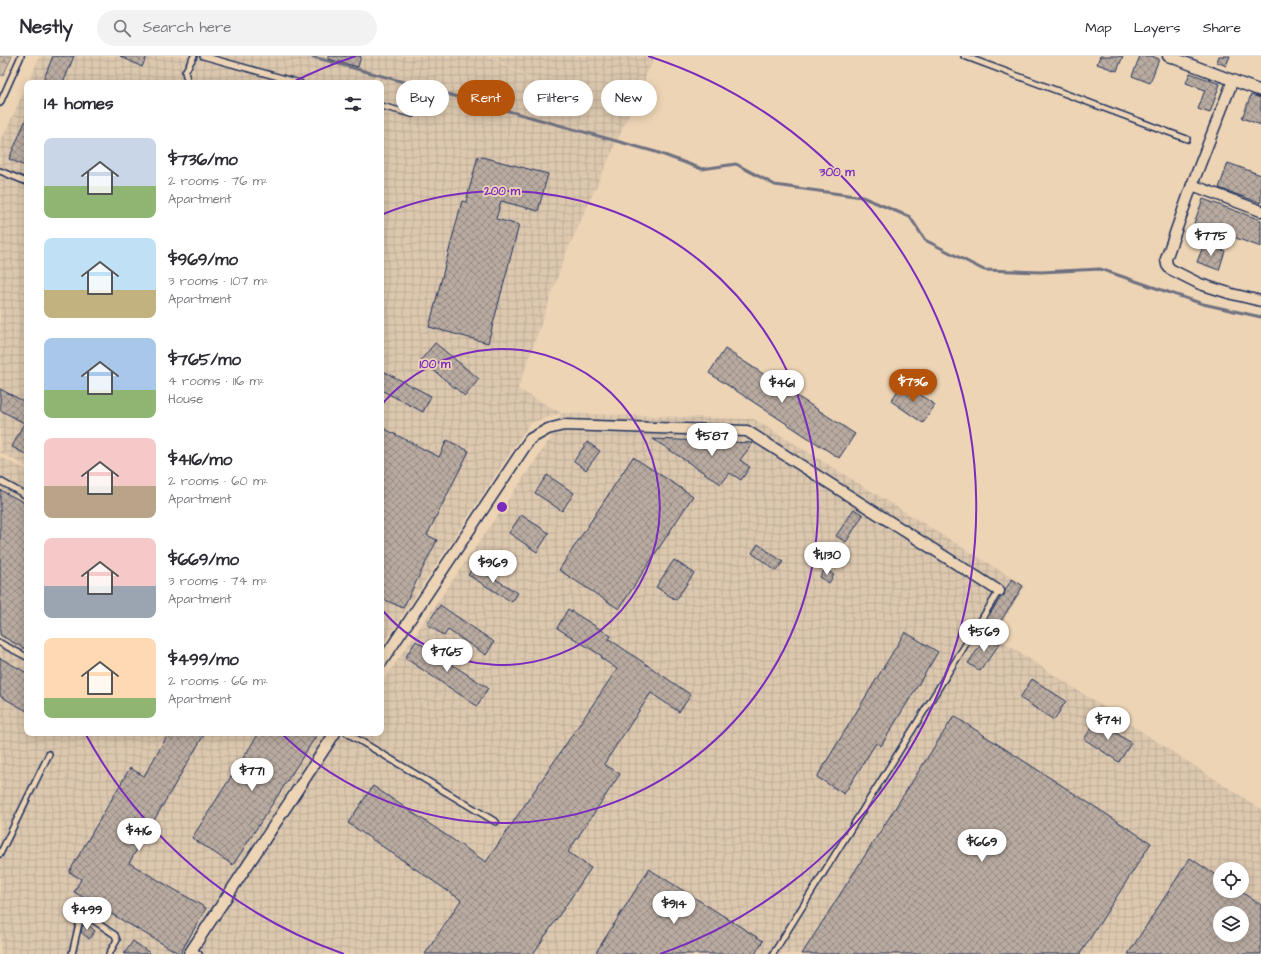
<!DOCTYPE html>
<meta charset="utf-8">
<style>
:root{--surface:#fff;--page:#f2f2f3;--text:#2b2b33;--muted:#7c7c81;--line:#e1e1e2;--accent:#b45309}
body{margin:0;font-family:"Architects Daughter",sans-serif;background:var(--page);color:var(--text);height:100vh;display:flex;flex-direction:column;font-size:15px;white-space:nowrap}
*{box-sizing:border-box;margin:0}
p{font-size:13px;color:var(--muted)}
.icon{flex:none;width:22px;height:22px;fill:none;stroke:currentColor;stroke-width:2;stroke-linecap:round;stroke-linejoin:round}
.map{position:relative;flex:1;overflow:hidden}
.details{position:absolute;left:24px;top:24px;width:360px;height:656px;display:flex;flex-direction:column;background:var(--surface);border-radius:8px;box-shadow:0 2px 10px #0003}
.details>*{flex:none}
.guide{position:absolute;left:396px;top:24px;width:380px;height:36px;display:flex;gap:8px}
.controls{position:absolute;left:1213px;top:806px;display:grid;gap:8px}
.controls a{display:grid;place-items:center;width:36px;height:36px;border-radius:50%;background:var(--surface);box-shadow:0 2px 10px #0003;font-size:20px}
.price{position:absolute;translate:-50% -34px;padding:0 9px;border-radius:14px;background:#fff;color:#222;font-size:13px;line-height:26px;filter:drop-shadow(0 1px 2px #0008)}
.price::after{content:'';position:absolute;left:50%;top:24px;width:12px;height:9px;margin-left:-6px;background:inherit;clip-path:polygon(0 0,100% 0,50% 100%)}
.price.on{background:var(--accent);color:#fff}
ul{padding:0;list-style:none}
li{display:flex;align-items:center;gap:12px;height:100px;padding:0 20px}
li span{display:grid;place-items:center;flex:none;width:112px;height:80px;border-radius:8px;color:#555}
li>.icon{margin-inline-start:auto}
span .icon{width:48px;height:48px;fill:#fffc;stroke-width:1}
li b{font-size:17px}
h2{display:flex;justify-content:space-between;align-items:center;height:48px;padding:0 20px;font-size:17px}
.tag{padding:0 14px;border-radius:18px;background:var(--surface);box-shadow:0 2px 10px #0003;font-size:14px;line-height:36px}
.tag.on{background:var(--accent);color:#fff}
header{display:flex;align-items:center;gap:24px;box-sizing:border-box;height:56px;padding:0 20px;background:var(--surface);border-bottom:1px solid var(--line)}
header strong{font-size:19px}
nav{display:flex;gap:22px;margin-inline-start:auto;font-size:14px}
.search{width:280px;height:36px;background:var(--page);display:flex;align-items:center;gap:10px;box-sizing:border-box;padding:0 14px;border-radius:22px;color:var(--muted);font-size:15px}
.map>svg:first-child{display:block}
</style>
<header>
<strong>Nestly</strong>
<div class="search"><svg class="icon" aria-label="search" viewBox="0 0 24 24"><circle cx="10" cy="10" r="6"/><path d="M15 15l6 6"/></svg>Search here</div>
<nav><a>Map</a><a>Layers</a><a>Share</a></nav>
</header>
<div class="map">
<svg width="1261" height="898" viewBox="0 0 1261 898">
<defs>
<pattern id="industrial-grid" width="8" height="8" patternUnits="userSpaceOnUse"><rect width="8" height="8" fill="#ddc8af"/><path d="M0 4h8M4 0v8" fill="none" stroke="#bdac99"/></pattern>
<pattern id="forest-firs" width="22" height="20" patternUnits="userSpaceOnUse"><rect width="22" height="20" fill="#cfbca8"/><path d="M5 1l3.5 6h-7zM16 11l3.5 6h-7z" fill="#a7998c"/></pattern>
<pattern id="building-cross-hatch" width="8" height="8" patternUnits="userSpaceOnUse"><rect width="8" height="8" fill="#b9aba0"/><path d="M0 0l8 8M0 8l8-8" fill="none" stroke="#968c86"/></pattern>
</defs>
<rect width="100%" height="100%" fill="#edd4b5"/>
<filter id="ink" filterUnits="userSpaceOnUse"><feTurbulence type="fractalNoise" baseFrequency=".025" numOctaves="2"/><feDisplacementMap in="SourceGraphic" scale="8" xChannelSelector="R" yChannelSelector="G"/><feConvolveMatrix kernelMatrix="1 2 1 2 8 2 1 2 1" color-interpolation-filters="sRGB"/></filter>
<g filter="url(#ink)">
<!-- industrial -->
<g fill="url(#industrial-grid)" fill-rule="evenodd">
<polygon points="40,0 488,0 622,74 566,197 518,333 561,357 530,367 381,592 381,27 28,27"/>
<polygon points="490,0 655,0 622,74"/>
<polygon points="27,29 27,410 0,397 0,87"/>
<path d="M561,357L754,363L1025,530L994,580L1261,753V898H0V401L27,414V677H381V628L550,383ZM1220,813H1242V835H1220ZM1220,857H1242V879H1220Z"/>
</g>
<!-- forest -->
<polygon fill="url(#forest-firs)" stroke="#757683" points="0,0 12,0 3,20 0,18"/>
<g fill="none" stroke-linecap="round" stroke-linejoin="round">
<!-- stream -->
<polyline stroke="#6e7080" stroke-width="3" points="310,0 656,96 702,113 736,108 775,129 862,141 910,161 925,184 984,214 1041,216 1100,213 1203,248 1261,261"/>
</g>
<!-- building -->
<g fill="url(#building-cross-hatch)" stroke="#1b2f5e" fill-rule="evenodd">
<polygon points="53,0 74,0 63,27 42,27"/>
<polygon points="120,0 147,0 142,11"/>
<polygon points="328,0 361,0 358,11 328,3"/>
<polygon points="1100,0 1123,0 1117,15 1097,8"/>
<polygon points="1140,0 1152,0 1159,3 1150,27 1132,20"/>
<polygon points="1219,0 1230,0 1226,10 1217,6"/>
<polygon points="1190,17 1220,28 1210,57 1198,53 1205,34 1186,27"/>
<polygon points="1251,39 1261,42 1261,69 1242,62"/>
<polygon points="27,61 27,111 9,103"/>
<polygon points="478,100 548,118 538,155 501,145 496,163 519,169 488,287 429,271 462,145 466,146"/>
<polygon points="1228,107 1261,119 1261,147 1219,132"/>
<polygon points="1203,143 1261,164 1261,191 1194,167"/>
<polygon points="1204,188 1225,195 1219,214 1197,206"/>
<polygon points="435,287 479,323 465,340 421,304"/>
<polygon points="725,293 855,378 839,402 709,317"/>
<polygon points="381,314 431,340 423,356 381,334"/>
<polygon points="903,327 935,349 923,367 891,345"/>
<polygon points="0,333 27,347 27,399 12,391 24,367 0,354"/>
<polygon points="383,372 439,401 447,384 469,395 427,479 437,484 403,552 381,542 381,377"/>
<polygon points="653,383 753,387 740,404 750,411 741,424 730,417 721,428"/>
<polygon points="587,386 600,395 586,414 574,405"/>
<polygon points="633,401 693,440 619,553 559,514"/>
<polygon points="547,419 574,437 562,455 535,437"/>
<polygon points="0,434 27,448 27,594 0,579"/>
<polygon points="854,453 863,459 846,486 836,480"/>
<polygon points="521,459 549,477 537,496 509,477"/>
<polygon points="758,488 783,506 776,515 752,497"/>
<polygon points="674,504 694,517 676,544 656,531"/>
<polygon points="474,510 518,537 512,546 468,519"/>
<polygon points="825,513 834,519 829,527 820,521"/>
<polygon points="1012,523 1023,530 995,574 984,567 1001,541 1004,539 1005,534"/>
<polygon points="440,549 494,586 486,599 448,574 444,580 427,568"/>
<polygon points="568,553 611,580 609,583 691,639 679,656 651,637 604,708 620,718 568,796 591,812 533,898 425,898 461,844 348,767 373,730 486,806 617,613 601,602 602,600 557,572"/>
<polygon points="905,576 938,596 881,690 876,687 844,738 817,721"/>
<polygon points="988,579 1000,587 980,615 968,607"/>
<polygon points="416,585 488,632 477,650 405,602"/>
<polygon points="0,602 27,617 27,655 0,640"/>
<polygon points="1032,623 1066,645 1054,664 1020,642"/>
<polygon points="954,660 1151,787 1080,898 802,898"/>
<polygon points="1097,664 1131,687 1119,706 1084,683"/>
<polygon points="169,677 205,677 129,807 206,852 180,898 74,836 81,823 69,816 130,712 144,720"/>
<polygon points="259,677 318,677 233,809 192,782"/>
<path d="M1190,802L1220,822V835H1240L1261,849V898H1128ZM1220,857H1242V879H1220Z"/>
<polygon points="649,813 763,885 755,898 595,898"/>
<polygon points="86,867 95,875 89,883 81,876 82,871"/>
<polygon points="133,885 151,898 124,898"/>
</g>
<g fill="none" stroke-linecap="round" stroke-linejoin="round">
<!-- service casing -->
<g stroke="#1b2f5e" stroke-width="8">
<g id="service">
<polyline points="203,0 300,27"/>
<polyline points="964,0 1187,83"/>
<polyline points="188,27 185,16 194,0"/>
<polyline points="0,47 21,0"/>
<polyline points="381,50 412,58"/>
<polyline points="0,115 27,126"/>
<polyline points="0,425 27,440"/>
<polyline points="0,587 27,601"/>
<polyline points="347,677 496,766"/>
<polyline points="0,798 49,698"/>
<polyline points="192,893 199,898"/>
<polyline points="72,898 80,863 87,860 115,879 117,884 109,898"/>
<polyline points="773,898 999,535"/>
</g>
</g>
<!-- minor casing -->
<g stroke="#1b2f5e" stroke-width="13">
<g id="minor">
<polyline points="1168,0 1261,35"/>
<polyline points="1233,24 1192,129 1166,203 1167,209 1170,213 1200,228 1232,238 1261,245"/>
<polyline points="1192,129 1261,155"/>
<polyline points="381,607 530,383 548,373 564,369 747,375 999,535"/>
<polyline points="189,898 335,677"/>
</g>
</g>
<!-- service -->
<use href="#service" stroke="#edd4b5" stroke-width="5"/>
<!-- minor -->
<use href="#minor" stroke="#edd4b5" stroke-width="10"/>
</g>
</g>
<!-- distance rings -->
<g fill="none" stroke="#7b2cbf" stroke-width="2">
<path d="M382 348A158 158 0 1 1 382 554"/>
<path d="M381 159A316 316 0 1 1 282 678"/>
<path d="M344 898A474 474 0 0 1 85 677M291 27A474 474 0 0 1 356 0M648 0A474 474 0 0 1 660 898"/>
</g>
<circle cx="502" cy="451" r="6" fill="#7b2cbf" stroke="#edd4b5" stroke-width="2"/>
<g font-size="12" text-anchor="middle" font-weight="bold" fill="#7b2cbf" stroke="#edd4b5" stroke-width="3.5" stroke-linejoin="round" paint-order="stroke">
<text x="837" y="120">300 m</text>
<text x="502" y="139">200 m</text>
<text x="435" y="312">100 m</text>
</g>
</svg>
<div class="controls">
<a><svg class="icon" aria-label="locate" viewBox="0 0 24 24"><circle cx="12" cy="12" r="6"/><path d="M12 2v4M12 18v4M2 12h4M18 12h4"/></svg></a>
<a><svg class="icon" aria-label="layers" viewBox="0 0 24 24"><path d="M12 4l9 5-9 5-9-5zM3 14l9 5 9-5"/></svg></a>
</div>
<b class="price" style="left:1211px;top:201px">$775</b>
<b class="price on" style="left:913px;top:347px">$736</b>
<b class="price" style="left:782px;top:348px">$461</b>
<b class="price" style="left:712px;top:401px">$587</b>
<b class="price" style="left:827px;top:520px">$1,130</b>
<b class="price" style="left:493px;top:528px">$969</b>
<b class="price" style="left:984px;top:597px">$569</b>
<b class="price" style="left:447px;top:617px">$765</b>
<b class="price" style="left:1108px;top:685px">$741</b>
<b class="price" style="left:252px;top:736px">$771</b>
<b class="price" style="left:139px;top:796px">$416</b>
<b class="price" style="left:982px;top:807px">$669</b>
<b class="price" style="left:674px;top:869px">$914</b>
<b class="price" style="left:87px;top:875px">$499</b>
<div class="guide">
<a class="tag">Buy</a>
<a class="tag on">Rent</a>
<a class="tag">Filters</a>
<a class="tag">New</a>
</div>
<section class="details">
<h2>14 homes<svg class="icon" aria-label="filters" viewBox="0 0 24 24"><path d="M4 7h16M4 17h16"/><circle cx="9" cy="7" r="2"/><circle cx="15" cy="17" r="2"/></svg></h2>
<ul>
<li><span style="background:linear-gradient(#c9d6e8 60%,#8fb573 0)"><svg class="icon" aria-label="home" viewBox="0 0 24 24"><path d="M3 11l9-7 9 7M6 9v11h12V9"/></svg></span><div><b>$736/mo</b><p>2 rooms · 76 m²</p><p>Apartment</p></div></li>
<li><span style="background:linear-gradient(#bfe0f5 65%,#c2b280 0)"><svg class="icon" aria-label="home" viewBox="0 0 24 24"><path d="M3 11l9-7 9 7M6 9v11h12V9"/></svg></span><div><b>$969/mo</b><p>3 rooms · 107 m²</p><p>Apartment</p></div></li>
<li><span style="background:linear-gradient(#a9c7e8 65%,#8fb573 0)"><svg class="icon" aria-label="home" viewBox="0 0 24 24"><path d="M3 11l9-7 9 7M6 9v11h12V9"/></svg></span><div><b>$765/mo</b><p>4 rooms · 116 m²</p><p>House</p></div></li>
<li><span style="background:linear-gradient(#f6c9c9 60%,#b9a48a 0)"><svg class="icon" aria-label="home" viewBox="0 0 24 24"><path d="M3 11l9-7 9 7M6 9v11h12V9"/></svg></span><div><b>$416/mo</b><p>2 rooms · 60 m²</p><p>Apartment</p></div></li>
<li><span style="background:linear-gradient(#f6c9c9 60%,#9aa5b1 0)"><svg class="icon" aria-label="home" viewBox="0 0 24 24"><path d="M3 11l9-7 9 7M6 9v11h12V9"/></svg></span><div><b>$669/mo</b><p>3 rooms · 74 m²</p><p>Apartment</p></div></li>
<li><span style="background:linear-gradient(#ffd9b3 75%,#8fb573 0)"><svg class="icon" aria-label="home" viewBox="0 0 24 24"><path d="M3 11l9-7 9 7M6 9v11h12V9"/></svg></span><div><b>$499/mo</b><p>2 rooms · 66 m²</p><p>Apartment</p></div></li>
</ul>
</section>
</div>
